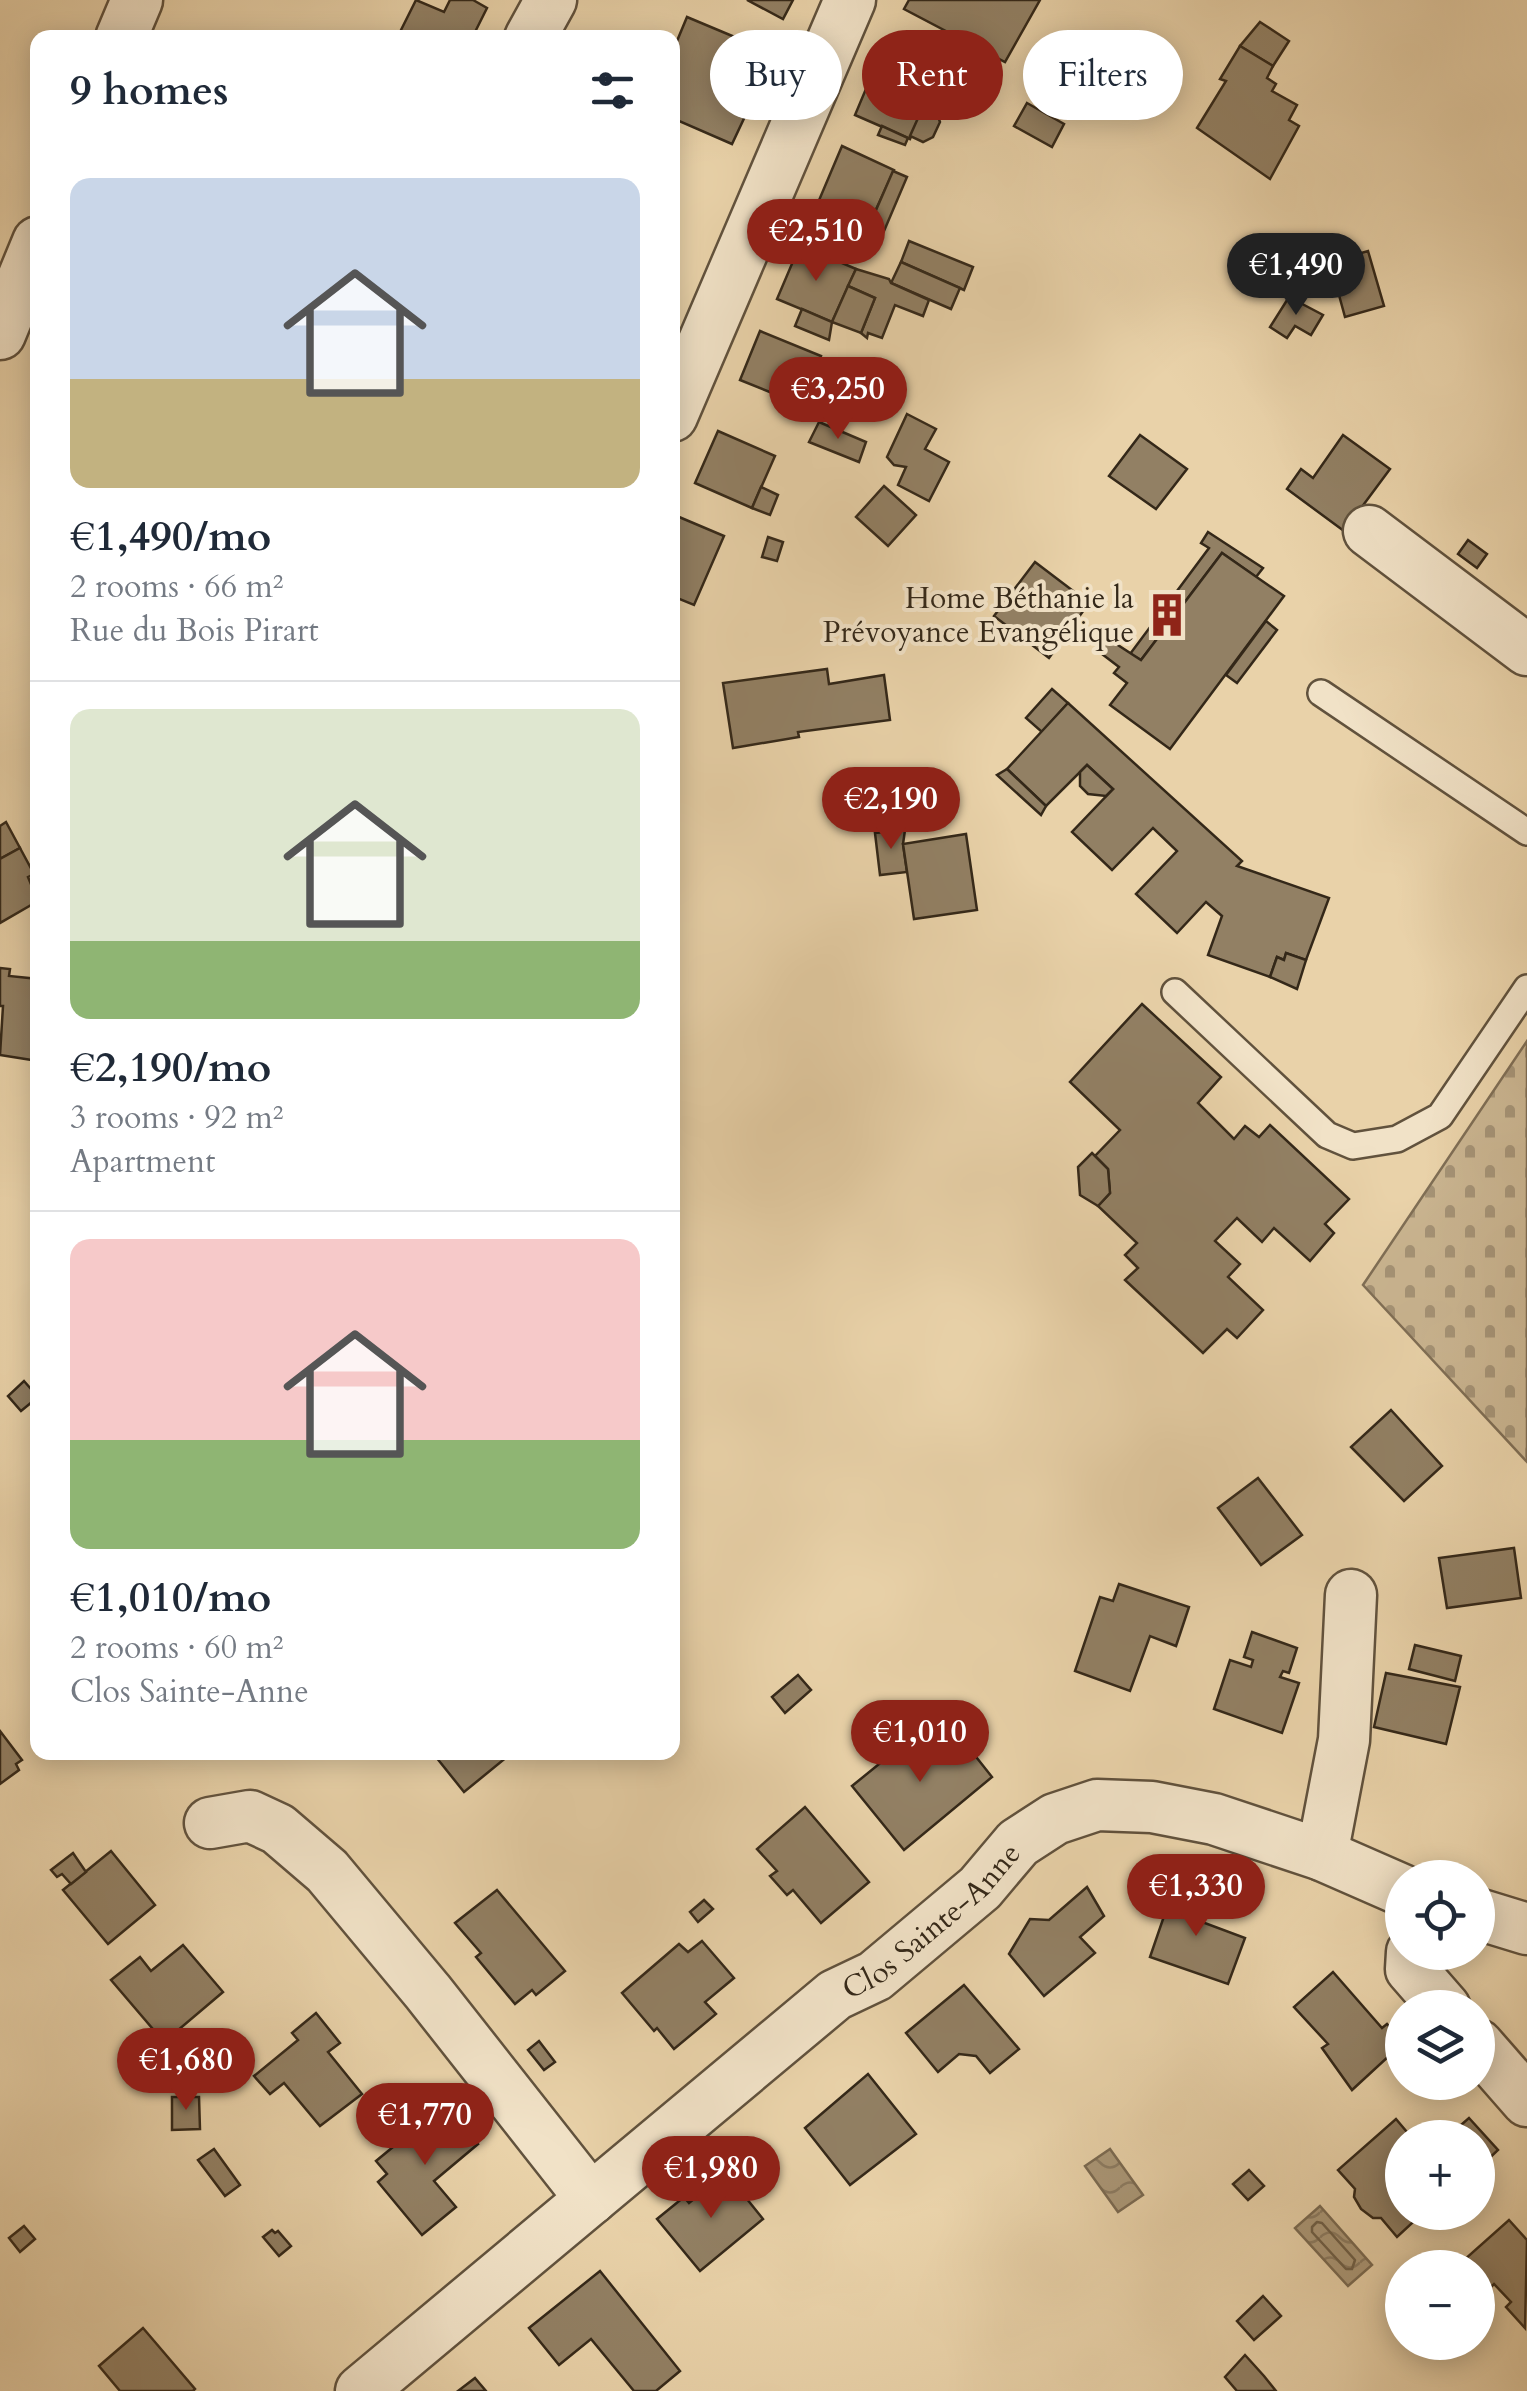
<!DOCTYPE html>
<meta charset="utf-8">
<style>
:root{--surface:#fff;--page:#f2f2f3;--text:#1f2937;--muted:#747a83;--line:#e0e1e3;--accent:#8f2418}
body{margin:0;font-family:Cardo,serif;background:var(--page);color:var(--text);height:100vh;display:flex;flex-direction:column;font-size:38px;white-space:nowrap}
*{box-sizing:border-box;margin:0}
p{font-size:32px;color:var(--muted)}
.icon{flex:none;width:55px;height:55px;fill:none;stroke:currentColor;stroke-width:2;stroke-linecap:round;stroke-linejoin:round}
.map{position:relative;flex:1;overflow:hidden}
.drawer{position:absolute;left:30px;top:30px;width:650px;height:1730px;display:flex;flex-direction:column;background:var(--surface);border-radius:20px;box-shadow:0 5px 25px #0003}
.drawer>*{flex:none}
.top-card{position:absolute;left:710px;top:30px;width:665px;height:90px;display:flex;gap:20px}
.controls{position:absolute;left:1385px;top:1860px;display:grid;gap:20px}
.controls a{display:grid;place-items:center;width:110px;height:110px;border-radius:50%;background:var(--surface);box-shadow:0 5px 25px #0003;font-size:50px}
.price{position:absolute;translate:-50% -85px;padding:0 22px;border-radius:35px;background:var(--accent);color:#fff;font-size:32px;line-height:65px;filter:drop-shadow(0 2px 5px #0008)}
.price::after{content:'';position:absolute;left:50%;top:60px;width:30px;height:22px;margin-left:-15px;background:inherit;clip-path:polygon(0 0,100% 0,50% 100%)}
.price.selected{background:#222;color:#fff}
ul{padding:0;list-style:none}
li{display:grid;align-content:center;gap:20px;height:530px;padding:0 40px}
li+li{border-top:2px solid var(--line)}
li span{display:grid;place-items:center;height:310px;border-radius:20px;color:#555}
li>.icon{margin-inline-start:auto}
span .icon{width:180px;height:180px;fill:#fffc;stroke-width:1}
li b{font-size:42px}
h2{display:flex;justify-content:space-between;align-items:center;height:120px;padding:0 40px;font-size:42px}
.tag{padding:0 35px;border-radius:45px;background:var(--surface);box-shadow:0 5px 25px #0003;font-size:35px;line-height:90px}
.tag.selected{background:var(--accent);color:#fff}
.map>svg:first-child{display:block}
</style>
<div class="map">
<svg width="1527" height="2391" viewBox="0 0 1527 2391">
<defs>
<pattern id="cemetery-stones" width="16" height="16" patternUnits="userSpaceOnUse" patternTransform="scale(2.5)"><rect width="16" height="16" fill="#cab591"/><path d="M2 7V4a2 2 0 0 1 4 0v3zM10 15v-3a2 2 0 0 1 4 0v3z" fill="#a59376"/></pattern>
<pattern id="water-waves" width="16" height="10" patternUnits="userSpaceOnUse" patternTransform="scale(2.5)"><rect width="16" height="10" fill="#ab9878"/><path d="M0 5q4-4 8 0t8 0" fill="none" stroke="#8c7c62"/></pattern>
</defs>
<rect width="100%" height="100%" fill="#e9d2a9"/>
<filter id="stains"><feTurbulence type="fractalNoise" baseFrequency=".002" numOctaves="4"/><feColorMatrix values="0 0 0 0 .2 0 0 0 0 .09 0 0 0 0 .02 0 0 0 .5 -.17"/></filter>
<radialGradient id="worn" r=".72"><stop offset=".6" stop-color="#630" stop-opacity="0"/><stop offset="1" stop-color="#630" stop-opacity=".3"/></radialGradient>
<!-- cemetery -->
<polygon fill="url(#cemetery-stones)" stroke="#7f6e55" stroke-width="2.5" points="1527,1041 1527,1462 1363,1285"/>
<!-- water -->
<g fill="url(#water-waves)" stroke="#7b6b52" stroke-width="2.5">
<polygon points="1110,2149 1143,2195 1118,2212 1085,2166"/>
<polygon points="1320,2206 1372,2265 1348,2286 1295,2228"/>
</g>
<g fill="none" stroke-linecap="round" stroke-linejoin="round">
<!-- shore -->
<polygon stroke="#706048" stroke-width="2.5" points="1317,2222 1322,2223 1355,2260 1352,2269 1346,2269 1312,2232 1312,2227"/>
</g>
<!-- building -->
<g fill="#928064" stroke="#342819" stroke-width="2.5">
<polygon points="416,0 444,12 450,0 473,0 487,8 472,38 397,38"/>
<polygon points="747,0 793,0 783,19"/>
<polygon points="909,0 1040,0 1005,62 904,9"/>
<polygon points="687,17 749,43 724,101 747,112 732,144 672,118 672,53"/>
<polygon points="1260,22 1289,41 1273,66 1240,46"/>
<polygon points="884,46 951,73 943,94 931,89 910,139 855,115"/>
<polygon points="1240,46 1273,66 1267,78 1276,84 1272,91 1297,105 1289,120 1299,126 1270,179 1197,128 1226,81 1220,79"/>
<polygon points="931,89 943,94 936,111 940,122 933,137 923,142 910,136"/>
<polygon points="1027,103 1064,124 1052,147 1014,126"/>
<polygon points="882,126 908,138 905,145 878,135"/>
<polygon points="842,146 894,170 868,227 817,205"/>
<polygon points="893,171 907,177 884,231 870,224"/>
<polygon points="909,241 973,267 964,290 901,262"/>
<polygon points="800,245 856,269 832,322 777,299"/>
<polygon points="1368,251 1384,306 1345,317 1330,262"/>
<polygon points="901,262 960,288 951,309 891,283"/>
<polygon points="856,269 889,279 891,283 929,300 923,316 895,305 882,338 868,333 867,338 861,333 875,298 848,286"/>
<polygon points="848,286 875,298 861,333 832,322"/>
<polygon points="1289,297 1323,315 1311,335 1295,326 1287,338 1270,327"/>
<polygon points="802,309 832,322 829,340 795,326"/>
<polygon points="760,331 821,356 802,405 740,380"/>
<polygon points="907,414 936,429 925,449 949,462 929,501 898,485 906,467 894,465 887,457"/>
<polygon points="819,422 866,442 859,462 809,442"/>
<polygon points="718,431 775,456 752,508 695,483"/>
<polygon points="1140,435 1187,469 1156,509 1109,476"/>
<polygon points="1343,435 1390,469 1344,531 1287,489 1301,469 1313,478"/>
<polygon points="884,486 916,515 888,546 856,517"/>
<polygon points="761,487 778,495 770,515 752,508"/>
<polygon points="672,514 724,536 694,605 672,596"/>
<polygon points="1208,532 1263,568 1256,577 1222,553 1141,660 1130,654 1209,548 1201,543"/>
<polygon points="768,537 783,542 777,561 762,557"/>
<polygon points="1468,540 1487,554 1477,568 1458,554"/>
<polygon points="1222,553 1284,596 1170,749 1110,705 1127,683 1114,673 1119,667 1098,651 1107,638 1141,660"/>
<polygon points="1035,562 1089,603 1049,658 994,616"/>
<polygon points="1266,621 1277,630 1237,683 1226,675"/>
<polygon points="827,669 829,684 884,675 890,720 798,732 799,737 733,748 723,683"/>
<polygon points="1052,689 1068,703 1042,732 1026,718"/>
<polygon points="1068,703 1242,861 1237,866 1329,898 1306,960 1286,953 1284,960 1277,957 1270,977 1208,955 1222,916 1206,902 1177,933 1136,894 1177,851 1153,828 1112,870 1072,832 1113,789 1087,765 1046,806 1007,769"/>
<polygon points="1087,765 1113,789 1106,796 1088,794 1080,786 1080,772"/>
<polygon points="1007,769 1046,806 1041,815 997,775"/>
<polygon points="6,822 20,848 0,859 0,826"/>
<polygon points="905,830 903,844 907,872 880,875 875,833"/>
<polygon points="966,834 977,910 914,919 903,844"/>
<polygon points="20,848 34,874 28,877 38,901 0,923 0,859"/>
<polygon points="1286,953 1306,960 1297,989 1270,977 1277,957 1284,960"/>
<polygon points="0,968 10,969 9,976 38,979 38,1061 0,1055 3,1006 0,1006"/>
<polygon points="1142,1004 1221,1077 1198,1103 1234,1139 1245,1126 1259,1137 1270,1125 1349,1199 1325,1224 1334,1233 1310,1261 1274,1228 1262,1242 1237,1218 1215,1241 1240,1264 1228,1277 1263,1310 1237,1338 1227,1329 1203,1353 1125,1280 1138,1268 1125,1255 1137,1243 1098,1206 1110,1193 1108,1169 1095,1156 1120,1130 1070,1082"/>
<polygon points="1092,1153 1108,1169 1110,1193 1098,1206 1080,1195 1078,1167"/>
<polygon points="24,1381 38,1397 21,1411 8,1396"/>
<polygon points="1391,1410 1442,1466 1404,1501 1351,1447"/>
<polygon points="1258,1478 1302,1535 1261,1565 1218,1508"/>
<polygon points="1514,1548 1521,1598 1447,1608 1439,1558"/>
<polygon points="1119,1584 1189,1607 1176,1646 1150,1636 1130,1691 1075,1671 1100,1597 1113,1601"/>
<polygon points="1252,1632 1297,1648 1289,1673 1283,1671 1280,1677 1299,1683 1282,1733 1214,1709 1230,1660 1251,1667 1253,1660 1244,1657"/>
<polygon points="1415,1645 1461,1656 1455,1681 1409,1669"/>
<polygon points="1386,1673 1460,1687 1446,1744 1374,1727"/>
<polygon points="798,1675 811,1690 785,1713 772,1697"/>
<polygon points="921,1730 973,1753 992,1777 904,1850 852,1786"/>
<polygon points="0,1731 22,1760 16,1764 19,1770 0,1784"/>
<polygon points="432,1752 513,1752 464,1792"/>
<polygon points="805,1807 869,1882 821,1923 793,1890 787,1895 770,1876 777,1871 757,1849"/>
<polygon points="111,1851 155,1905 108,1944 63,1890"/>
<polygon points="73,1853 86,1872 71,1884 62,1874 57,1877 51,1870"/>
<polygon points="1087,1887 1104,1916 1080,1937 1095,1953 1044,1996 1009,1954 1030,1919 1049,1920"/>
<polygon points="1174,1887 1210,1899 1202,1922 1245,1938 1228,1984 1150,1957"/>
<polygon points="497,1890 565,1971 536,1995 532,1990 515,2004 476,1957 481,1953 455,1923"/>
<polygon points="704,1900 713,1909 698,1922 690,1912"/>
<polygon points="702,1941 734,1978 705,2002 716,2014 674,2049 657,2028 654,2031 622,1993 679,1944 688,1952"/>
<polygon points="183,1945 223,1992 164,2042 111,1980 140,1957 151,1971"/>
<polygon points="1333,1972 1382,2028 1387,2024 1402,2040 1402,2044 1352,2090 1322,2048 1328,2044 1294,2007"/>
<polygon points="964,1985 1019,2049 990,2073 976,2056 959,2054 938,2072 906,2033"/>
<polygon points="316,2013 340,2043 328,2052 362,2094 320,2126 284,2083 270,2094 254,2076 298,2040 292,2033"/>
<polygon points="539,2041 555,2062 544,2070 528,2050"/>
<polygon points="868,2074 916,2134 850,2185 805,2128"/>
<polygon points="172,2097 199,2097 200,2129 172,2130"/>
<polygon points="444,2105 478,2144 434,2181 456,2207 422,2235 378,2182 387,2174 376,2161"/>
<polygon points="1469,2118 1498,2150 1478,2169 1478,2138 1446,2138"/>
<polygon points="1396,2119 1412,2138 1402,2138 1402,2212 1424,2212 1397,2237 1381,2218 1373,2218 1361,2209 1354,2197 1355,2189 1338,2170"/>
<polygon points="214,2149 240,2185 225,2196 198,2160"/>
<polygon points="1249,2170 1264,2186 1248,2200 1233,2184"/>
<polygon points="726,2173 763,2219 700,2271 657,2219 684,2197 689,2203"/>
<polygon points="1509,2220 1527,2240 1525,2328 1506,2307 1511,2302 1494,2284 1490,2288 1478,2275 1478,2268 1471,2268 1464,2260"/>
<polygon points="24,2226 35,2239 20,2252 9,2238"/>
<polygon points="272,2230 275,2233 278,2231 291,2246 279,2256 263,2237"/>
<polygon points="600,2271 680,2371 656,2391 634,2391 591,2339 559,2365 529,2328"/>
<polygon points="1263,2296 1281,2316 1254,2340 1237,2321"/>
<polygon points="143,2328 195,2389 193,2391 120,2391 99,2366"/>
<polygon points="1245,2355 1264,2376 1276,2391 1237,2391 1225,2377"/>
<polygon points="475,2378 486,2391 458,2391"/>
</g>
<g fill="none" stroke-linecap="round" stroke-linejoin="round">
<!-- service casing -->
<g stroke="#61523d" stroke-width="30">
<g id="service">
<polyline points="1321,693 1527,832"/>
<polyline points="1175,992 1327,1135 1353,1146 1397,1139 1440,1116 1527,988"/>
</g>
</g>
<!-- minor casing -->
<g stroke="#61523d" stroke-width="55">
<g id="minor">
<polyline points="121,38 137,0"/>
<polyline points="530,38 551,0"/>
<polyline points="0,334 38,242"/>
<polyline points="672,416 850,0"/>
<polyline points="1369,531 1527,650"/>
<polyline points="210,1823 250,1816 278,1829 327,1871 428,1992 591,2199"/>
<polyline points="1322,1855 1344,1740 1351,1595"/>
<polyline points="1478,1914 1527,1929"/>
<polyline points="1412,1952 1411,1969 1445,2008"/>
<polyline points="1478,2045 1527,2101"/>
<path id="s1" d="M361,2391L835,1995L875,1976L980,1888L1018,1843L1055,1819L1097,1805L1152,1807L1214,1819L1322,1855L1402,1890"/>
</g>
</g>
<!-- service -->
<use href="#service" stroke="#f1e2c7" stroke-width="25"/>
<!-- minor -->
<use href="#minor" stroke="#f1e2c7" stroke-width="50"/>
</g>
<!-- icons -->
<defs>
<g id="building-bare" transform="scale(3.45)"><path d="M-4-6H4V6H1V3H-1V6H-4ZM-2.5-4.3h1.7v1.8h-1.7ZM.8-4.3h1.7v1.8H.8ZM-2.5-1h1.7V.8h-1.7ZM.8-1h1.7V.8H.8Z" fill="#8f2418" stroke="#f1e2c7" stroke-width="2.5" paint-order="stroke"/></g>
</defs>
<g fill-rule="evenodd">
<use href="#building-bare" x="1167" y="615"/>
</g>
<g text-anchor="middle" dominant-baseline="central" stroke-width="8" stroke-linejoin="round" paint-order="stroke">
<!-- poi labels -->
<g font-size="30" fill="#342819" stroke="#f1e2c7" text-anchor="end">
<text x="1134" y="598">Home Béthanie la<tspan x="1134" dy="34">Prévoyance Evangélique</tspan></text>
</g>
<!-- street labels -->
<g font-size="30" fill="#342819" stroke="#f1e2c7">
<text stroke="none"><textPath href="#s1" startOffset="740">Clos Sainte-Anne</textPath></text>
</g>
</g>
<rect width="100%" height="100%" filter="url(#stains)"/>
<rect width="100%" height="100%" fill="url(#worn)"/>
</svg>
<div class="controls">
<a><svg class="icon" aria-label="locate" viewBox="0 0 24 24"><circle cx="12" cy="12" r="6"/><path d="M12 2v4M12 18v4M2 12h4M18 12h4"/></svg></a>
<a><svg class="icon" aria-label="layers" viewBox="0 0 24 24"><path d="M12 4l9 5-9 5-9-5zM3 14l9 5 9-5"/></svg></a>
<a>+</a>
<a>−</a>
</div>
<b class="price" style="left:816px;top:284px">€2,510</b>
<b class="price selected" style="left:1296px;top:318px">€1,490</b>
<b class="price" style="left:838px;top:442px">€3,250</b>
<b class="price" style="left:891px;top:852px">€2,190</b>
<b class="price" style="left:920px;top:1785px">€1,010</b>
<b class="price" style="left:1196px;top:1939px">€1,330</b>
<b class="price" style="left:186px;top:2113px">€1,680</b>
<b class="price" style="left:425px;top:2168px">€1,770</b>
<b class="price" style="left:711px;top:2221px">€1,980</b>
<div class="top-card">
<a class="tag">Buy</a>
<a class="tag selected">Rent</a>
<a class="tag">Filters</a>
</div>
<section class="drawer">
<h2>9 homes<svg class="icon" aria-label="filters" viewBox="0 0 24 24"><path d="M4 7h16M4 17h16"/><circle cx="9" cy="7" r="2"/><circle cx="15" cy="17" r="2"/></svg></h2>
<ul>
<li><span style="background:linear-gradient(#c9d6e8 65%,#c2b280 0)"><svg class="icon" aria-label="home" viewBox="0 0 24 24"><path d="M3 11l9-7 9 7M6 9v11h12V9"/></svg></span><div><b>€1,490/mo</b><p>2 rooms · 66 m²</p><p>Rue du Bois Pirart</p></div></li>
<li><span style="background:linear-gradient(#dfe7d0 75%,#8fb573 0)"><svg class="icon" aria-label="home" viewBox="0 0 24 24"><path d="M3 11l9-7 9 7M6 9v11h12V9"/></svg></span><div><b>€2,190/mo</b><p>3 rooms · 92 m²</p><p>Apartment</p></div></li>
<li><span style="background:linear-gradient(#f6c9c9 65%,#8fb573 0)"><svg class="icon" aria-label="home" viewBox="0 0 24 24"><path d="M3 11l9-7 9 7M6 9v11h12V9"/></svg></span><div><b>€1,010/mo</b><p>2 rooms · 60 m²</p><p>Clos Sainte-Anne</p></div></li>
</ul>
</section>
</div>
